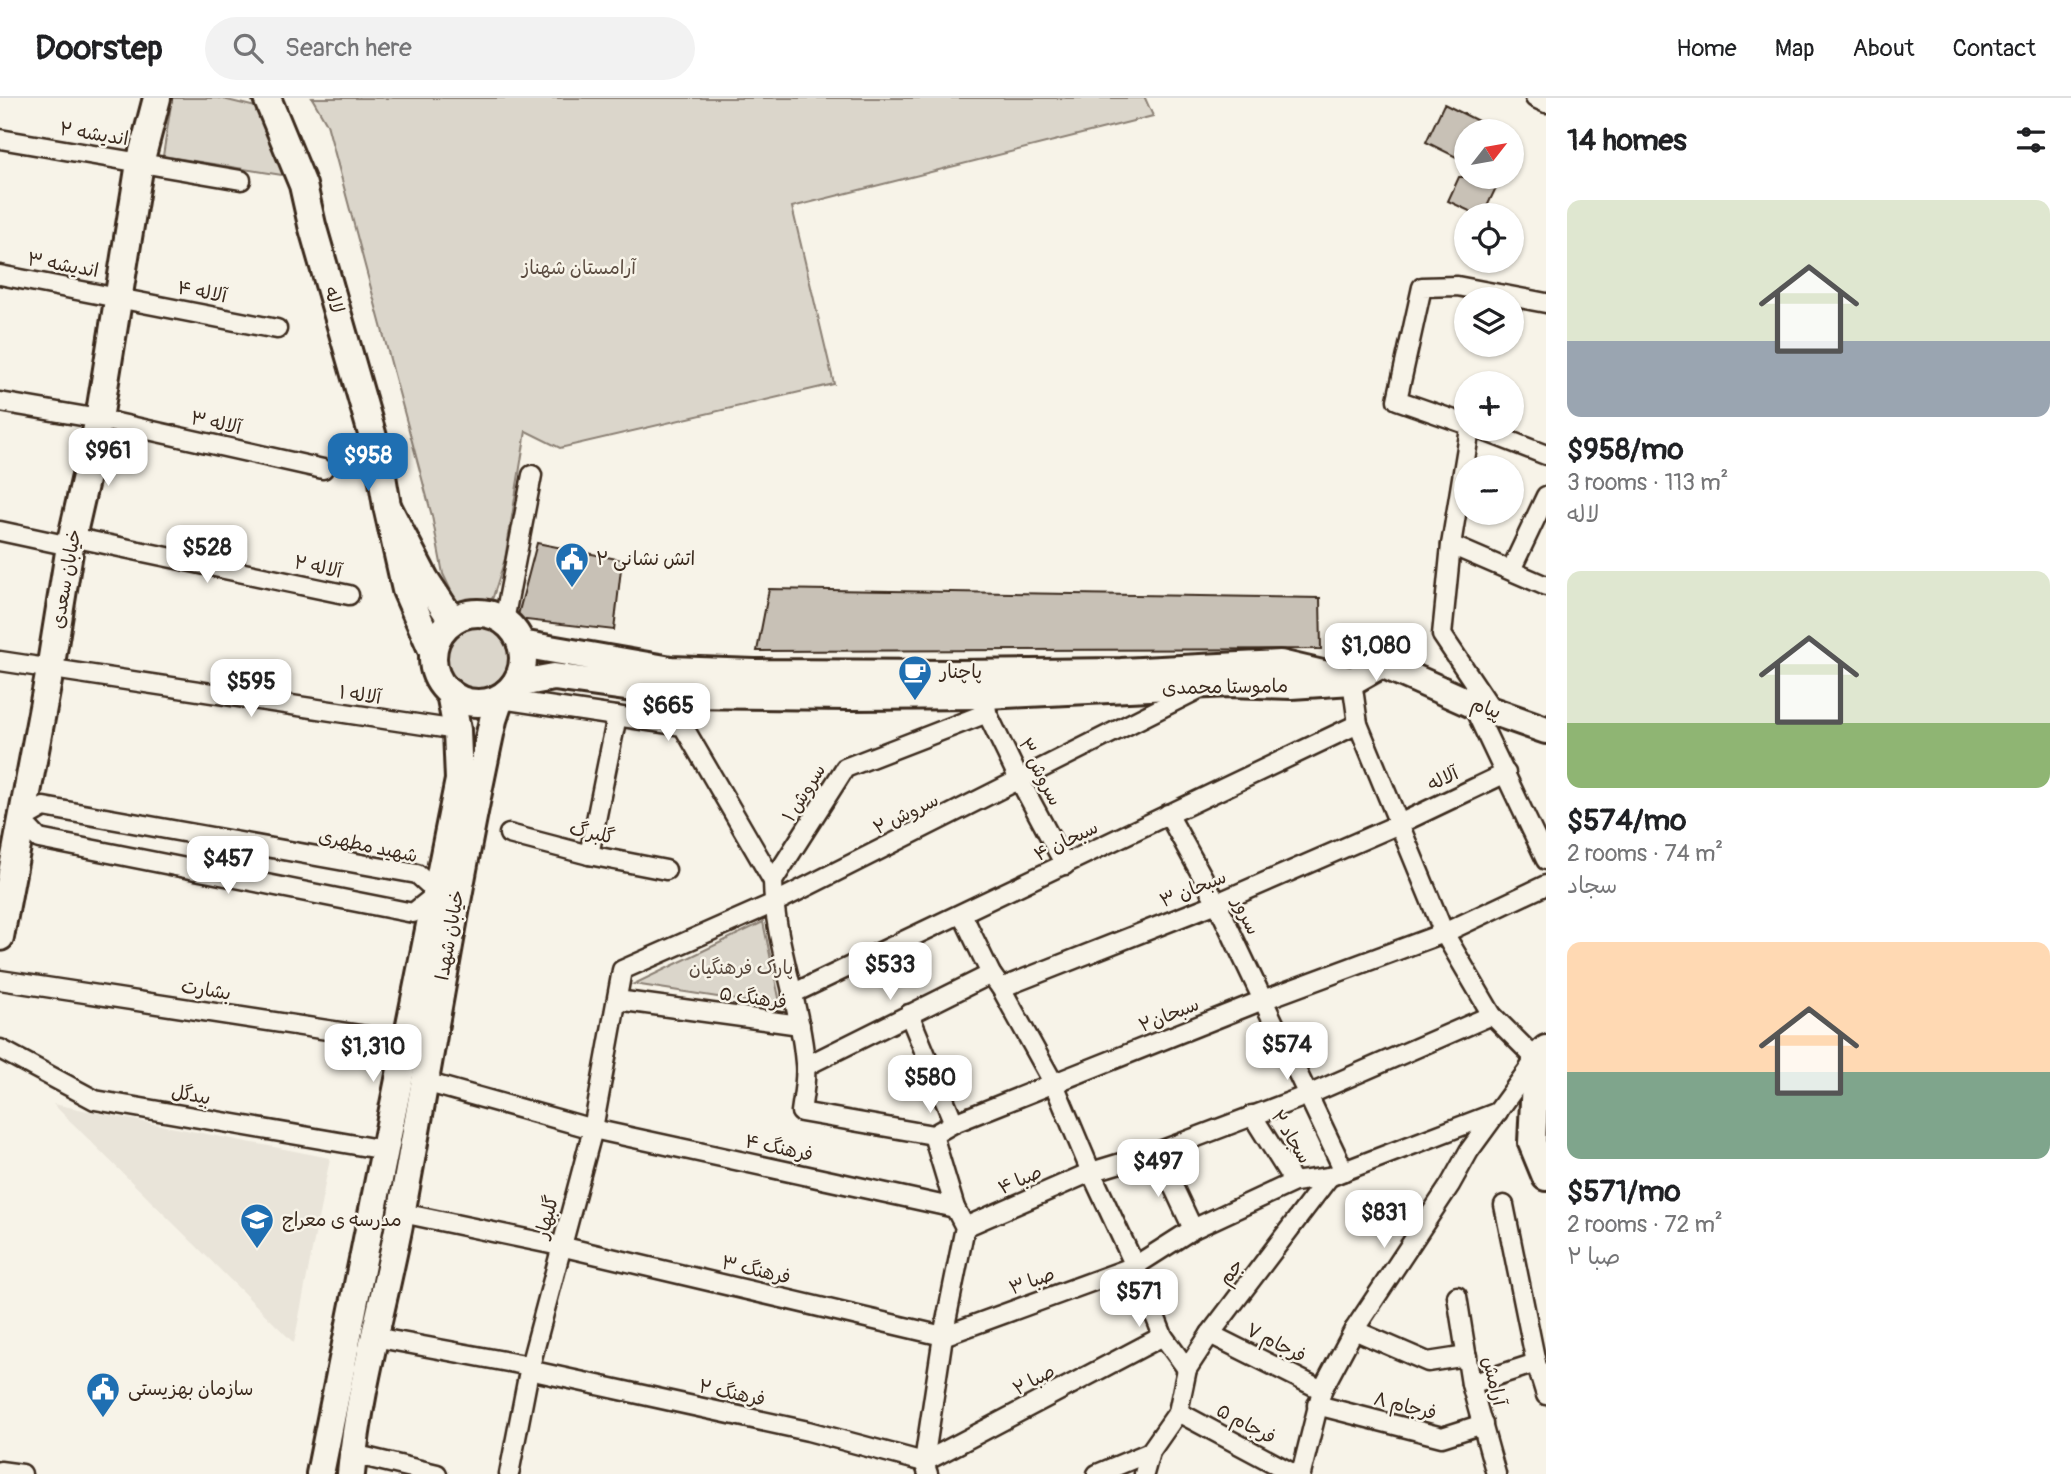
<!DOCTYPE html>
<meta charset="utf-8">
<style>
:root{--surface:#fff;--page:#f2f2f2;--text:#202124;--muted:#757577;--line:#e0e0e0;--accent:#1f6fb2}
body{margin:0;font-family:Pangolin,"Playpen Sans Arabic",sans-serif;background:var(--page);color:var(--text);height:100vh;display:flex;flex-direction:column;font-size:26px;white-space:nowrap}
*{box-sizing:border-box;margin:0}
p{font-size:23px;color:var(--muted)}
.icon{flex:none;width:38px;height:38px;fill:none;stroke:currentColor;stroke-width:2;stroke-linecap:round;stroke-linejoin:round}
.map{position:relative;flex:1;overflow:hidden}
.drawer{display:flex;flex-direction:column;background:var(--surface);width:525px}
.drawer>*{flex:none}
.needle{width:46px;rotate:59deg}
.controls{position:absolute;left:1454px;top:21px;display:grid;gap:14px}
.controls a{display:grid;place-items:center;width:70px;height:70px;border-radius:50%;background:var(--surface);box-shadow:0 2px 5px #0004;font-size:35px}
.price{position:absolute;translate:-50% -60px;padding:0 16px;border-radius:14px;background:#fff;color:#222;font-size:23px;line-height:46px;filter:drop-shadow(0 2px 4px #0008)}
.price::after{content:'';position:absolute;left:50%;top:42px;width:21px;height:16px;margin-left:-10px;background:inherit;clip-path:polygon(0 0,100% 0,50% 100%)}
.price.selected{background:var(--accent);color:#fff}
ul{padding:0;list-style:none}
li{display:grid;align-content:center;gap:14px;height:371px;padding:0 21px}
li span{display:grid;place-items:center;height:217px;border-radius:14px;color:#555}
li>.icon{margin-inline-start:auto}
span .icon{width:126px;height:126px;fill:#fffc;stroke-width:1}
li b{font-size:30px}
h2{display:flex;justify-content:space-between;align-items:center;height:84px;padding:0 21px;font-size:30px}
header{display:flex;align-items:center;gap:42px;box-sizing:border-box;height:98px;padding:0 35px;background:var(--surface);border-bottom:2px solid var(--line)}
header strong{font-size:33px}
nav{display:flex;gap:38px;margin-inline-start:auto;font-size:24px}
.search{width:490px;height:63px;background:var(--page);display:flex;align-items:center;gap:18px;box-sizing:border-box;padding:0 24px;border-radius:38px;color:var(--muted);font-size:26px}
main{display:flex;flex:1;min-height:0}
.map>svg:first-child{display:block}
</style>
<header>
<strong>Doorstep</strong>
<div class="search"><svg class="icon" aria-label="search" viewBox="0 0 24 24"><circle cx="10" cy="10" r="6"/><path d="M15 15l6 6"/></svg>Search here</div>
<nav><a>Home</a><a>Map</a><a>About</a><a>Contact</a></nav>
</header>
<main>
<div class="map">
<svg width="1546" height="1376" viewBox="0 0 1546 1376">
<rect width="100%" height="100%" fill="#f7f3e8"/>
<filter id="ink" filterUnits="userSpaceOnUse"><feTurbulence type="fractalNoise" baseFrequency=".0143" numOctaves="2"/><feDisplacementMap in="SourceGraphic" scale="14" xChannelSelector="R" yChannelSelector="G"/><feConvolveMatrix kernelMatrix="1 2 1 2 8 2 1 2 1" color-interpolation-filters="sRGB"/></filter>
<g filter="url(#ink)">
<!-- built -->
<polygon fill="#e9e4d9" points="53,1006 330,1060 294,1245"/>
<!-- green -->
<g fill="#dbd6cb" stroke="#8b8074" stroke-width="2">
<polygon points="172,0 219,0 264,11 288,78 163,58"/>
<polygon points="312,0 1145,0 1153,18 792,109 834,286 560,350 526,333 505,461 493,499 487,507 477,508 456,503 443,476 432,418 327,26"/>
<circle cx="477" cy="561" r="32"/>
<polygon points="763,824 781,909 634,886"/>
</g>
<!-- building -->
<g fill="#c8c1b6" stroke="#3b2a1e" stroke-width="2">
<polygon points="1444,6 1478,23 1473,33 1466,33 1466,47 1460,61 1426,44"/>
<polygon points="1459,79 1501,79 1483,117 1478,117 1448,103"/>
<polygon points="537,445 622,462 614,532 517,521"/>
<polygon points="769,491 1320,500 1321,551 757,553"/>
</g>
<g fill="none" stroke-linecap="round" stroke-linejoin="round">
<!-- street casing -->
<g stroke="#3b2a1e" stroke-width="23">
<g id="street">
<polyline points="1535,0 1546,5"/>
<polyline points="0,41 241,82"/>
<polyline points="0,177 277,231"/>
<polyline points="0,304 99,321 323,371"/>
<polyline points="1466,326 1397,302 1422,189 1457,188 1546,205"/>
<polyline points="1470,331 1451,447 1442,537 1493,613"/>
<polyline points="1479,331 1546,357"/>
<polyline points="0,433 70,448"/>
<polyline points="72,439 349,497"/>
<polyline points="1451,447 1546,488"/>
<polyline points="1511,472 1546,398"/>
<polyline points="504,523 532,377"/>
<polyline points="0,563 457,632"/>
<polyline points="1352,583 1358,626 1444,835 1492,917 1536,961 1545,967"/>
<polyline points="500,601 683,628 773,783"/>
<polyline points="986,604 987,615 1020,683 1065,767"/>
<polyline points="1472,606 1546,762"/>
<path d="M987,615L845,670L773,783C774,845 800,904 805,965C807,980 803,998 801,1014L933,1037L954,1025L1263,902L1444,835L1546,787"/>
<polygon points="44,709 417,776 438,795 413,815 39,741 21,722"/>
<polyline points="1168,716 1217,805 1344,1073"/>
<polyline points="509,736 589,757 666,772"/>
<polyline points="589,757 617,618"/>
<polyline points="962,816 991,876 1001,890 1054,986 1091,1074 1135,1168 1163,1238 1187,1271"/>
<polyline points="0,882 406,944"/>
<polyline points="1001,890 1217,805 1399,726 1506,675"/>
<polyline points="792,896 1358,626"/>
<polyline points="617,902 800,927"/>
<polyline points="909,916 954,1025"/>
<polyline points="0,951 95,1002 385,1052"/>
<polyline points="806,968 991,876"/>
<polyline points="425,984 593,1031 955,1110"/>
<polyline points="1252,1017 1294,1084"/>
<polyline points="1157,1054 1193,1131"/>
<polyline points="1504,1107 1536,1265 1546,1297"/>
<polyline points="402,1115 560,1148 943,1238 1135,1168 1193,1131 1294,1084 1329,1079 1344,1073 1498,1014"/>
<polyline points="965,1129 1091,1074 1157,1054 1308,997 1492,917"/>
<polyline points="1457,1198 1471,1286 1496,1376"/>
<polyline points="1354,1232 1428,1264 1467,1258"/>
<polyline points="1210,1236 1322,1292"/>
<polyline points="374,1239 530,1268"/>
<polyline points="529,1272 808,1333 924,1364 1163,1238"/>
<polyline points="1471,1286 1536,1265"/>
<polyline points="1317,1307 1442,1339 1483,1326"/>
<polyline points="1178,1314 1294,1376"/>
<polyline points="353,1356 437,1376"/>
<polyline points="0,1373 22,1376"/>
<polyline points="509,1376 530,1268 593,1031 622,872 774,805 1199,591"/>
<polyline points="928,1376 924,1364 943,1238 965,1129 955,1110 933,1037"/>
<polyline points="1097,1376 1150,1354"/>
<polyline points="1144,1376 1150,1354 1178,1314 1187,1271 1210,1236 1329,1079"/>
<polyline points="1301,1376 1322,1292 1354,1232 1450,1087 1469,1053 1536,961"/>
</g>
</g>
<!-- secondary casing -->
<g stroke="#3b2a1e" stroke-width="32">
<g id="secondary">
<polyline points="267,0 303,87 312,127 379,360 387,408"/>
<circle cx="478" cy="560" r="45"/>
<polyline points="433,554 406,492 387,408 425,481 452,522"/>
<polyline points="1352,583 1382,566 1472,606 1546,632"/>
<polyline points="515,586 554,579 675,596 851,598 986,597 1230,585 1291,587 1352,583 1280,566 1121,574 956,576 755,575 671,572 521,546"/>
<polyline points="0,839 50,572 70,448 99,321 140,65 157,0"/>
<polyline points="1546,951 1536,961 1532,1045 1546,1079"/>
<polyline points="320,1376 459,682 457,632 450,595"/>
<path d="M351,1376C359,1286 386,1200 402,1111C432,948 458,784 493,622L500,601L509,593"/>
</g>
</g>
<!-- street -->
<use href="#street" stroke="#f7f3e8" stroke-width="18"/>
<!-- secondary -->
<use href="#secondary" stroke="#f7f3e8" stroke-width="26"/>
</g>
</g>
<!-- icons -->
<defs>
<g id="civic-pin" transform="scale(1.75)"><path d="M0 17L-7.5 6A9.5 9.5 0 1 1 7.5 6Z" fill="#1f6fb2" stroke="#f7f3e8"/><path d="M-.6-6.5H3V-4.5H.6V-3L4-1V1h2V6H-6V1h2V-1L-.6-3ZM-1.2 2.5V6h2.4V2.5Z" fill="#fff"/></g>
<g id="cafe-pin" transform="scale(1.75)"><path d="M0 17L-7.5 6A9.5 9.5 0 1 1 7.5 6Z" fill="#1f6fb2" stroke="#f7f3e8"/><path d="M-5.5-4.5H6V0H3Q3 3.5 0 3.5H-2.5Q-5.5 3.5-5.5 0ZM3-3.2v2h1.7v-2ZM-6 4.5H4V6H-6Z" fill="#fff"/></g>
<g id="school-pin" transform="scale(1.75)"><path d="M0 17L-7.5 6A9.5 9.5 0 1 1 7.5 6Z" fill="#1f6fb2" stroke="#f7f3e8"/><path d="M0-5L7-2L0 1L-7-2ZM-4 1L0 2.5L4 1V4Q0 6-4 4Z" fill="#fff"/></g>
</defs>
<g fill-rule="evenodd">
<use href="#civic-pin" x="572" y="461"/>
<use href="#cafe-pin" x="915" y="574"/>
<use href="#school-pin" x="257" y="1122"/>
<use href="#civic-pin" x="103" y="1291"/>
</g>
<g text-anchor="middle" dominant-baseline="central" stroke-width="5" stroke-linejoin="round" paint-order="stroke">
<!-- street labels -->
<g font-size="19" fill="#3b2a1e" stroke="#f7f3e8">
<text transform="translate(94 36) rotate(9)">اندیشه ۲</text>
<text transform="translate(63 167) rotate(10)">اندیشه ۳</text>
<text transform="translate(202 194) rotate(11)">آلاله ۴</text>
<text transform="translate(334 202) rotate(74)">لاله</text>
<text transform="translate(216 325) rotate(12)">آلاله ۳</text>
<text transform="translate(318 469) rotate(12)">آلاله ۲</text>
<text transform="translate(66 481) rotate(-80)">خیابان سعدی</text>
<text transform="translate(1225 589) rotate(-1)">ماموستا محمدی</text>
<text transform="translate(360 597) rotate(8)">آلاله ۱</text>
<text transform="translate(1486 610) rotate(20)">پیام</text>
<text transform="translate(1040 674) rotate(63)">سروش ۳</text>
<text transform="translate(1443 681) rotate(-25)">آلاله</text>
<text transform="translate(804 695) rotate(-58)">سروش ۱</text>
<text transform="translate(906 716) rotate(-26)">سروش ۲</text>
<text transform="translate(592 735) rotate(13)">گلبرگ</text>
<text transform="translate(1066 743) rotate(-26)">سبحان ۴</text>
<text transform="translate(368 748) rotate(12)">شهید مطهری</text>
<text transform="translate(1193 791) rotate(-22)">سبحان ۳</text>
<text transform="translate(1246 818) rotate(64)">سرور</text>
<text transform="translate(450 837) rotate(-80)">خیابان شهدا</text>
<text transform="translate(206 892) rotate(9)">بشارت</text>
<text transform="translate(753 900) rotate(8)">فرهنگ ۵</text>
<text transform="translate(1169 917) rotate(-22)">سبحان۲</text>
<text transform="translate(191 997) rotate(10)">بیدگل</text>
<text transform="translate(1291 1039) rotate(58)">سجاد ۲</text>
<text transform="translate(779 1050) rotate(12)">فرهنگ ۴</text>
<text transform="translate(1020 1082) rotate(-24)">صبا ۴</text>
<text transform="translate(547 1119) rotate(-75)">گلبهار</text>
<text transform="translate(756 1172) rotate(13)">فرهنگ ۳</text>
<text transform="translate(1231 1174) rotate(-53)">جم</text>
<text transform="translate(1032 1183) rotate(-20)">صبا ۳</text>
<text transform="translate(1276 1245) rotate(27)">فرجام ۷</text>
<text transform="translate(1034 1282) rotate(-28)">صبا ۲</text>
<text transform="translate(1494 1283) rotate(77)">آرامش</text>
<text transform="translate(732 1295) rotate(12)">فرهنگ ۲</text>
<text transform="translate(1405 1308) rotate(14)">فرجام ۸</text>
<text transform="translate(1246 1326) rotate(28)">فرجام ۵</text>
</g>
<!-- park labels -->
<g font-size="19" fill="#5b4c41" stroke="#f7f3e8">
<text x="579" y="170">آرامستان شهناز</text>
<text x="741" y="870">پارک فرهنگیان</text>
</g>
<!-- poi labels -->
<g font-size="19" fill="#3b2a1e" stroke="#f7f3e8" text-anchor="start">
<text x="596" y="461">اتش نشانی ۲</text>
<text x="940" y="574">پاچنار</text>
<text x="282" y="1122">مدرسه ی معراج</text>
<text x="128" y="1291">سازمان بهزیستی</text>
</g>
</g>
</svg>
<div class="controls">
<a><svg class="needle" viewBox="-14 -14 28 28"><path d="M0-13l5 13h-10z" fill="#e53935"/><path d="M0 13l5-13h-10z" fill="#757577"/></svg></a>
<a><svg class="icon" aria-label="locate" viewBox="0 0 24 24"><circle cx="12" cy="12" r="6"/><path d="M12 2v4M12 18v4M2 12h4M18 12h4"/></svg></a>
<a><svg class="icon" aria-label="layers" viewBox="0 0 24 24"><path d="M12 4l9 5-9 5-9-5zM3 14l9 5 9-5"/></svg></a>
<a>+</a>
<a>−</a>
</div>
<b class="price" style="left:108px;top:390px">$961</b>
<b class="price selected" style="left:368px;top:395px">$958</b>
<b class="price" style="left:207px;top:487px">$528</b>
<b class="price" style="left:1376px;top:585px">$1,080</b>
<b class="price" style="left:251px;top:621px">$595</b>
<b class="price" style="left:668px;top:645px">$665</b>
<b class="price" style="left:228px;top:798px">$457</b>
<b class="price" style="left:890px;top:904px">$533</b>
<b class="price" style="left:1287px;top:984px">$574</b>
<b class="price" style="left:373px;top:986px">$1,310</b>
<b class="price" style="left:930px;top:1017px">$580</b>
<b class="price" style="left:1158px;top:1101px">$497</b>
<b class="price" style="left:1384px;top:1152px">$831</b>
<b class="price" style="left:1139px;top:1231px">$571</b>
</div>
<section class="drawer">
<h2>14 homes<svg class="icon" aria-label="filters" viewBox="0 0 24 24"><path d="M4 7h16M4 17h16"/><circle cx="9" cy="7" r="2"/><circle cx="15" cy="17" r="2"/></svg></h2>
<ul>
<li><span style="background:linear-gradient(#dfe7d0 65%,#9aa5b1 0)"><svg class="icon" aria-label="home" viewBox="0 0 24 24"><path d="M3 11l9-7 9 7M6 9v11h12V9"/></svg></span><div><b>$958/mo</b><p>3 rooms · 113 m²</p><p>لاله</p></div></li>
<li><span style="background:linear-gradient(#dfe7d0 70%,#8fb573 0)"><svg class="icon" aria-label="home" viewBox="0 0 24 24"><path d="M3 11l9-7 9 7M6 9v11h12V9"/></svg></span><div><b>$574/mo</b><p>2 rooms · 74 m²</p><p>سجاد</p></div></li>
<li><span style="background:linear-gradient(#ffd9b3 60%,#7fa58c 0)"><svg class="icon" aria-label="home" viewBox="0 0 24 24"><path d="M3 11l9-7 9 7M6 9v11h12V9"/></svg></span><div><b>$571/mo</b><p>2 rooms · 72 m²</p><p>صبا ۲</p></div></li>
</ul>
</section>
</main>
